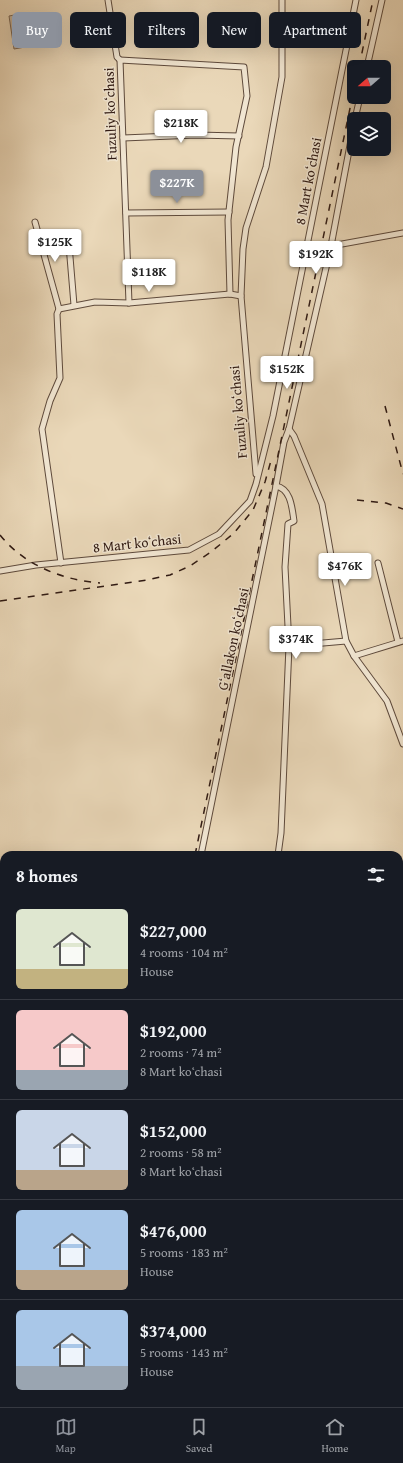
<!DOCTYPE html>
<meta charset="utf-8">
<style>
:root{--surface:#171b24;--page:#242831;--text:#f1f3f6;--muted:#9ea1a6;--line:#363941;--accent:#8c9099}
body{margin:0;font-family:"Gentium Book Plus",serif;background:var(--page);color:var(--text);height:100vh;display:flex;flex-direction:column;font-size:15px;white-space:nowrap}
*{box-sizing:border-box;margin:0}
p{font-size:13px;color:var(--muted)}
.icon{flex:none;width:22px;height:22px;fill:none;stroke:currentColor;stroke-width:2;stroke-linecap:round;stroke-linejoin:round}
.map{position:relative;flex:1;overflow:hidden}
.details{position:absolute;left:0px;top:851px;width:403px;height:556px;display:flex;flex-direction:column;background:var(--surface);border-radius:12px 12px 0 0;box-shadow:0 4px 16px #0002}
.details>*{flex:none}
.hud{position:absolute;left:12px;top:12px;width:379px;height:36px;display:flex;gap:8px}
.needle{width:26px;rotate:250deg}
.fabs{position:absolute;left:347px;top:60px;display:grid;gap:8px}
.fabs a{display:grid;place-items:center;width:44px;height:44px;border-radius:6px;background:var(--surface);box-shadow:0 4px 16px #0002;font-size:20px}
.price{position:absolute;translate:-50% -34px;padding:0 9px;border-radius:4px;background:#fff;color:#222;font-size:13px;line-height:26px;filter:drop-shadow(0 1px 2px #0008)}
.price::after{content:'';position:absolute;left:50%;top:24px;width:12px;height:9px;margin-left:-6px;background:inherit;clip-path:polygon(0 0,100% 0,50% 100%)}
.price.active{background:var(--accent);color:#fff}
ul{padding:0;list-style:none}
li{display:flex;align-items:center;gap:12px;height:100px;padding:0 16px}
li+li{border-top:1px solid var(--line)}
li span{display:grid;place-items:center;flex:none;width:112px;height:80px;border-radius:6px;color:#555}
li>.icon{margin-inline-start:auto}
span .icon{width:48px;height:48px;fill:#fffc;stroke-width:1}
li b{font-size:17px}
h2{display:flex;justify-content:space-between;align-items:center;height:48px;padding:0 16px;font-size:17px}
.tag{padding:0 14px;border-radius:6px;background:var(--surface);box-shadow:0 4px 16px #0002;font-size:14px;line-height:36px}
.tag.active{background:var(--accent);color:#fff}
.menu{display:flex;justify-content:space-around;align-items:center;height:56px;border-top:1px solid var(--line);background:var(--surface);font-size:11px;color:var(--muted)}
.menu a{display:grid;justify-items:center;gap:2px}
.menu .active{color:var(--accent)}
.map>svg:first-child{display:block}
</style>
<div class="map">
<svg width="403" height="1407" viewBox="0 0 403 1407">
<rect width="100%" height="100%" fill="#ead8b9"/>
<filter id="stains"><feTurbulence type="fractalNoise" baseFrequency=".005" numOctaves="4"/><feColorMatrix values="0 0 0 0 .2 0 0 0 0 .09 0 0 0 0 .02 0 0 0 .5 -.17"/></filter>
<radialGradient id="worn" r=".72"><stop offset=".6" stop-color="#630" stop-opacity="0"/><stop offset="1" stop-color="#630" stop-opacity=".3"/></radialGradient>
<!-- green -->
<g fill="#cab89d" stroke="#7d6958">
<polygon points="25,13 31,46 14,49 9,16"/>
<polygon points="54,30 56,41 36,45 34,34"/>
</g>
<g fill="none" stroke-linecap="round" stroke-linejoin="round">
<!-- street casing -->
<g stroke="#5e4a3c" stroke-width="7">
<g id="street">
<polyline points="108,0 117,57 120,60"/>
<polyline points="367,67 382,0"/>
<polyline points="355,119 360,97"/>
<polyline points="123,138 196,135 239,136"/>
<polyline points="126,213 229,212"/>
<polyline points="35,222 59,309 57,314 60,378 50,401 42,429 61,563"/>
<polyline points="68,233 74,305"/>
<polyline points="331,246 403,233"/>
<polyline points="129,303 120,60 244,67 247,96 236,147 228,220 230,294"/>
<polyline points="59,309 95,302 129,303 230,294 241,296"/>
<polyline points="289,429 294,436 322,504 346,641 354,656 387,701 403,744"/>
<polyline points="256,474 241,296 243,249 246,228 266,167 282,77 282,0"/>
<path d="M276,486C291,489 292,508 294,521L288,524L285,567L289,646L281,833L278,855"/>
<polyline points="378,563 398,642"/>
<polyline points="0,571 36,565 189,550 219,534 250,501 256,484 273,416 356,0"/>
<polyline points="289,646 346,641"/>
<polyline points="354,656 403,641"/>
<polyline points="201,855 276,486 284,442 289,429 331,246 354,124"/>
<polyline points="399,1041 403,1039"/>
<polyline points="399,1086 403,1096"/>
<polyline points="399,1119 403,1113"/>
<polyline points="399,1314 403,1316"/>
<polyline points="0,1342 4,1341"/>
<polyline points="399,1364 403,1363"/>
<polyline points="12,1407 17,1403"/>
<polyline points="43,1407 45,1403"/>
<polyline points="76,1407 77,1403"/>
<polyline points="389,1407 389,1403"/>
</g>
</g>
<!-- secondary casing -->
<g stroke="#301a13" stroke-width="9">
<g id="secondary">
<polyline points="0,1124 4,1124"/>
<polyline points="399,1212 403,1213"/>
</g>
</g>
<!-- street -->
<use href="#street" stroke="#f1e6d2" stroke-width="5"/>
<!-- secondary -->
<use href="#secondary" stroke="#f1e6d2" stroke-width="7"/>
<!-- rail -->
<g stroke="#301a13" stroke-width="1.5" stroke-dasharray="7 7" stroke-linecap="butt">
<polyline points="359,67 373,0"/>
<polyline points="385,406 403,474"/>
<polyline points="357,500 386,503 403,509"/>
<path d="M0,535C24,565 62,580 100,583"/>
<polyline points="0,601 147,580 170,575 190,566 211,552 234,533 253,510 265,482 272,457"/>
<polyline points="195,855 354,89"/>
<polyline points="399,981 403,971"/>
<polyline points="66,1407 67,1403"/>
<polyline points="220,1407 221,1403"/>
</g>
</g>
<g text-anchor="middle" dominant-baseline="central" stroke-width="3" stroke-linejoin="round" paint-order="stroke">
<!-- street labels -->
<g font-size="14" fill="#301a13" stroke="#f1e6d2">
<text transform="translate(110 114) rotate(-92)">Fuzuliy koʻchasi</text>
<text transform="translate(308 181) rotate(-79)">8 Mart koʻchasi</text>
<text transform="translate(238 412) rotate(-95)">Fuzuliy koʻchasi</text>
<text transform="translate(137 543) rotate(-6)">8 Mart koʻchasi</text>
<text transform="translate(233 639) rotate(-78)">Gʻallakon koʻchasi</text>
</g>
</g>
<rect width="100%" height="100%" filter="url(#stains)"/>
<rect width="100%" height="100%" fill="url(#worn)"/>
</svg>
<div class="fabs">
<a><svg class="needle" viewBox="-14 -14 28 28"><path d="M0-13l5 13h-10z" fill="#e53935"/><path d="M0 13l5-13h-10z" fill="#9ea1a6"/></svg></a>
<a><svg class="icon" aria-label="layers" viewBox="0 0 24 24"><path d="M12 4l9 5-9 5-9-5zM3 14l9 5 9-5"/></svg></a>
</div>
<b class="price" style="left:181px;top:144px">$218K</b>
<b class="price active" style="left:177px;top:204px">$227K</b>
<b class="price" style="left:55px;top:263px">$125K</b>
<b class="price" style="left:316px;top:275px">$192K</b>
<b class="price" style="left:149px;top:293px">$118K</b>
<b class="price" style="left:287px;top:390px">$152K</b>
<b class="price" style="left:345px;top:587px">$476K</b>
<b class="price" style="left:296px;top:660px">$374K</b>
<div class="hud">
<a class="tag active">Buy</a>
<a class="tag">Rent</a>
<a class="tag">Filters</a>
<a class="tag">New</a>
<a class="tag">Apartment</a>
</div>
<section class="details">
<h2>8 homes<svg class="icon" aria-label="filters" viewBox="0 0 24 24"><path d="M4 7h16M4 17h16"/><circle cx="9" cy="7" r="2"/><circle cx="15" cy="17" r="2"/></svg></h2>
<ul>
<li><span style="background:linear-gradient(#dfe7d0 75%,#c2b280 0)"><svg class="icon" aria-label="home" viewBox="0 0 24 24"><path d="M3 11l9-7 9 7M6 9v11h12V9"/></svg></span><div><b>$227,000</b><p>4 rooms · 104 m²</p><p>House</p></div></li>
<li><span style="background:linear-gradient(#f6c9c9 75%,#9aa5b1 0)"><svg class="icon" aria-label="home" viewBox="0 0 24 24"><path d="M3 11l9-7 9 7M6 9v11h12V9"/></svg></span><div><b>$192,000</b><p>2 rooms · 74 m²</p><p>8 Mart koʻchasi</p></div></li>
<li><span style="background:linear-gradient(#c9d6e8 75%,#b9a48a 0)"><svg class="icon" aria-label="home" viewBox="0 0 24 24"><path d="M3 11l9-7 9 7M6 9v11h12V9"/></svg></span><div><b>$152,000</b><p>2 rooms · 58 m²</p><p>8 Mart koʻchasi</p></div></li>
<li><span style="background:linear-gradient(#a9c7e8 75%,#b9a48a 0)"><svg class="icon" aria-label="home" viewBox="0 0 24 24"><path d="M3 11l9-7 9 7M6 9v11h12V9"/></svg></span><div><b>$476,000</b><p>5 rooms · 183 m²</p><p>House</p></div></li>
<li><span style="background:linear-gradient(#a9c7e8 70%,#9aa5b1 0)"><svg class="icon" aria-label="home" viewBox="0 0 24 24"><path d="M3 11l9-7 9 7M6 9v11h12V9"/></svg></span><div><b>$374,000</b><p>5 rooms · 143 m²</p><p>House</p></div></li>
</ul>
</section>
</div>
<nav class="menu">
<a class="active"><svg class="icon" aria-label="map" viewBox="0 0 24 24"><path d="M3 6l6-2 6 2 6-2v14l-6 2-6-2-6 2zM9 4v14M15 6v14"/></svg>Map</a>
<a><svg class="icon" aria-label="saved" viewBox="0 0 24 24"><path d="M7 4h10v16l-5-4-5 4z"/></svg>Saved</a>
<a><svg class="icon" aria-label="home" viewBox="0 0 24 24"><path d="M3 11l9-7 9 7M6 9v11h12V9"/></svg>Home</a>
</nav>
